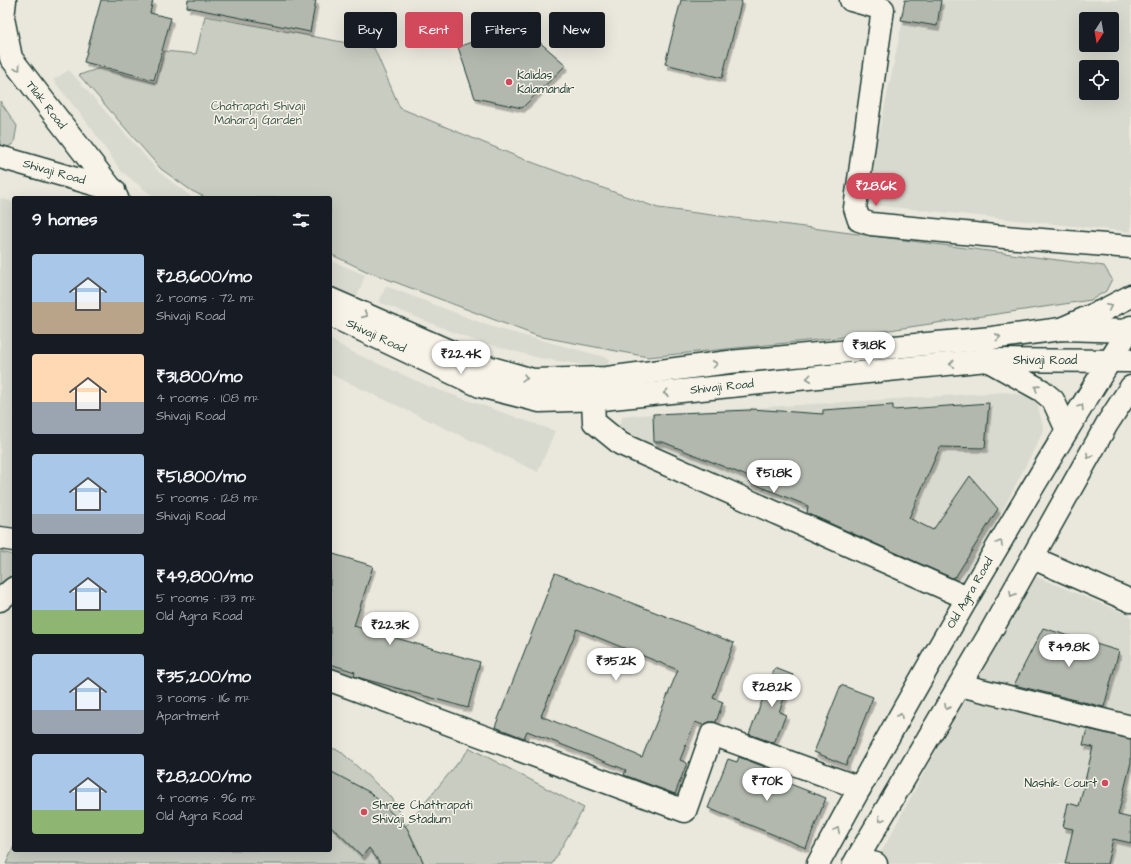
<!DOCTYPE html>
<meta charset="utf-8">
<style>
:root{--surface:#171b24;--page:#20242c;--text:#f1f3f6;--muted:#9ea1a6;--accent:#d1495b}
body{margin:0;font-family:"Architects Daughter",sans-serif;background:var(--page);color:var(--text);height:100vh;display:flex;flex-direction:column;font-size:15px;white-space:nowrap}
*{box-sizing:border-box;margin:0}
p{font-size:13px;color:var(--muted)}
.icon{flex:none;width:22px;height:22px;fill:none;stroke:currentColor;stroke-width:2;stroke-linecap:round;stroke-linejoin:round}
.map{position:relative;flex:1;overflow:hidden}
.panel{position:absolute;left:12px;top:196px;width:320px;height:656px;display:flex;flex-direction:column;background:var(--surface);border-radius:4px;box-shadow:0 4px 16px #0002}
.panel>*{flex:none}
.top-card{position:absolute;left:344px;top:12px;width:380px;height:36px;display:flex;gap:8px}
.needle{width:26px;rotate:191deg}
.tools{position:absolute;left:1079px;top:12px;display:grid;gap:8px}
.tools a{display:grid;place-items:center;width:40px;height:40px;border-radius:4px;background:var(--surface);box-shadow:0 4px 16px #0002;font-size:20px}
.price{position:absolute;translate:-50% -34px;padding:0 9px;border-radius:14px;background:#fff;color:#222;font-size:13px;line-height:26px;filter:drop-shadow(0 1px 2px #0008)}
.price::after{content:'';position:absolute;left:50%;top:24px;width:12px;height:9px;margin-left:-6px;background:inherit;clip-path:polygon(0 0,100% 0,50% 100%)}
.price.active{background:var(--accent);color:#fff}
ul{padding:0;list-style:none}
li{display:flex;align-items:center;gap:12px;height:100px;padding:0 20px}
li span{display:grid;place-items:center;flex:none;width:112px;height:80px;border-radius:4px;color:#555}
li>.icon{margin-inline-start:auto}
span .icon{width:48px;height:48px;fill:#fffc;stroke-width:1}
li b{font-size:17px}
h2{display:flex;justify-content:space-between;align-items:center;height:48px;padding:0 20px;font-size:17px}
.chip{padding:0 14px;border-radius:4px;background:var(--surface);box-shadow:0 4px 16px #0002;font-size:14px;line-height:36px}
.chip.active{background:var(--accent);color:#fff}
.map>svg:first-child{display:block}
</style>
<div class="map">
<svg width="1131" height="864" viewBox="0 0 1131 864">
<defs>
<filter id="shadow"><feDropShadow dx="2.5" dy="4.5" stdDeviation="0" flood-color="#0004"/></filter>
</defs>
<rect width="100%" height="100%" fill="#eae8dd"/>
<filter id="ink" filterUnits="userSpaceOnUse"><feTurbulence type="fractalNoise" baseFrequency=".025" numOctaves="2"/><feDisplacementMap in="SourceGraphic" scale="8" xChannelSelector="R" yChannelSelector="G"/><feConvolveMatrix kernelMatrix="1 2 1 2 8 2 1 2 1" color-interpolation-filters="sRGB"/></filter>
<g filter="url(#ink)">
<!-- built -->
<g fill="#d9dacf" fill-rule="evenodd">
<path d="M907,0H1131V232L864,204ZM1086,19H1112V45H1086ZM1086,67H1112V93H1086Z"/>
<polygon points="69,70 159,172 193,198 155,198 121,171 89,125 53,80"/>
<polygon points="0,198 14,202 14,528 0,525"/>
<polygon points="330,260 365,275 356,300 330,288"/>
<polygon points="386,286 492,327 609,358 608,369 539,358 470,339 379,302"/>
<polygon points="330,339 350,351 428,386 555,431 538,472 330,374"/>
<polygon points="1006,392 1036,398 1044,430 964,585 614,436 623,416"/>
<polygon points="1030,574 1131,616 1131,864 875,864"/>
</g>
<!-- green -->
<g fill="#c8ccc1" stroke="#74847a">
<polygon points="205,16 374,48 400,108 523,159 658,208 1104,266 1112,279 1106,291 1091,300 836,338 648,357 537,336 366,271 330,254 330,198 207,198 192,191 161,169 79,75 100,68 156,83 164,51 196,54"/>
<polygon points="0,101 17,126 14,143 5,149 0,148"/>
<polygon points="0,552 14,555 14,582 0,593"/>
<polygon points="330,748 339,750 392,798 406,826 470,748 584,808 552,864 6,864 14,846 14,850 330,850"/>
</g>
<!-- building -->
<g fill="#b2b8ae" stroke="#1f3d34" fill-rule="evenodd" filter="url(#shadow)">
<polygon points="101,0 153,0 150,13 171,18 154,80 84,62"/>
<polygon points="188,0 316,0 310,32 187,7"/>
<polygon points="681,0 742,0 722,78 665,64"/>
<polygon points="905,0 941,0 937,26 901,20"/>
<polygon points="491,35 536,39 566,65 522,108 475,98 458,47"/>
<polygon points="989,403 985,448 940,447 909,518 933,530 970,476 998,509 956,576 952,578 807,513 808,506 749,482 749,477 663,442 654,442 653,414 751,410 751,409 823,414 823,410 893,405 893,410"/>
<polygon points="330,553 373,566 354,626 480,662 468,708 364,679 354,676 355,672 330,664"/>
<path d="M555,573L734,643L713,698L723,702L716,722H709L703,725L695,722L680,760L687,763L675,794L624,775L626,770L527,731L524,738L495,727ZM577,629L678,670L642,757L541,716Z"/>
<polygon points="1043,628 1119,651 1104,707 1014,685"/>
<polygon points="775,668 793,675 779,712 786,715 774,743 749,734"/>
<polygon points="841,685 873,697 846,765 814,752"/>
<polygon points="1087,729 1131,739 1131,762 1118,815 1131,818 1131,843 1113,839 1107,864 1065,864 1073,829 1063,827 1068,803 1079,806 1093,747 1083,745"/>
<polygon points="739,757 765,767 762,773 826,798 806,848 708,808 728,759 737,762"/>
<polygon points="330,771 371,793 407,828 424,864 381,864 369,848 362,856 330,825"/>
</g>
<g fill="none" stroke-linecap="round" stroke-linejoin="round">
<!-- minor casing -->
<g stroke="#1f3d34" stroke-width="25">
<g id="minor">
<polyline points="851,0 883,9 855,208 859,220 871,224 1005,237 1131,247"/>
<polyline points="592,380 594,422 621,444 967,598"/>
<polyline points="0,538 14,540"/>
<polyline points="1033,558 1131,601"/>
<polyline points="330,680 685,811 712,734 860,788"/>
<polyline points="960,685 1131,727"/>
<polyline points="857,859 876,864"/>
</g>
</g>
<!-- major casing -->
<g stroke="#1f3d34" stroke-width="25">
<g id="major">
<polyline points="5,0 3,18 11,58 111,188 117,198"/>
<polyline points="0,157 114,190"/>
<polyline points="330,299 481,365 533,380 607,378 729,362 992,338 1061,329 1131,331"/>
<polyline points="330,315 480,386 540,401 602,399 987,360 1131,361"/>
<polyline points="0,600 14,588"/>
</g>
</g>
<!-- highway casing -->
<g stroke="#1f3d34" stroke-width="25">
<g id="highway">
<polyline points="1061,329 1102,311 1131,296"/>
<polyline points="987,360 1041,390 1053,400 1067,430"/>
<path d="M818,864C917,682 1021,502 1131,327"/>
<polyline points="854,864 990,633 1107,424 1131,387"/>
</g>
</g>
<!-- minor -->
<use href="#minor" stroke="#f7f3e8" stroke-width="22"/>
<!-- major -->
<use href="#major" stroke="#f7f3e8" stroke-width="22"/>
<!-- highway -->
<use href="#highway" stroke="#f7f3e8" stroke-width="22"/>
</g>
<!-- one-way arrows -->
<defs><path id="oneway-chevron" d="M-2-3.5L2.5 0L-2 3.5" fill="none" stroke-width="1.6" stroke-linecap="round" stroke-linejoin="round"/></defs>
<g stroke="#8b988e">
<use href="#oneway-chevron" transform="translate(18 68) rotate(53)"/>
<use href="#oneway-chevron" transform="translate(1109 307) rotate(-26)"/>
<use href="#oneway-chevron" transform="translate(365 315) rotate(24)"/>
<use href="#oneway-chevron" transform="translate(998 337) rotate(-7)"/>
<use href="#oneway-chevron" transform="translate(715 364) rotate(-7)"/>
<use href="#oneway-chevron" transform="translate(952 364) rotate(174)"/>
<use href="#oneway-chevron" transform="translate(525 378) rotate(16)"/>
<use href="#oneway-chevron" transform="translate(809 378) rotate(174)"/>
<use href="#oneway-chevron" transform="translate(1037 388) rotate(-147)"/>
<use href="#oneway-chevron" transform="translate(666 393) rotate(174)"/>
<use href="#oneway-chevron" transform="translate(1081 407) rotate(-58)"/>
<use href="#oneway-chevron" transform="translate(1089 456) rotate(119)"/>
<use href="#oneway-chevron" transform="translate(1000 543) rotate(-59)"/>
<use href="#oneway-chevron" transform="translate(1012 594) rotate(119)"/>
<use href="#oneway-chevron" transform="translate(947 707) rotate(121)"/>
<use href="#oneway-chevron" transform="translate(900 716) rotate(-61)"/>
<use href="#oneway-chevron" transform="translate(881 819) rotate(121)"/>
<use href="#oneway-chevron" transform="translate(837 830) rotate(-62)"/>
</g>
</g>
<!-- markers -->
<g fill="#d1495b" stroke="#f7f3e8" stroke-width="1.5">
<circle cx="509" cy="82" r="4"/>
<circle cx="1105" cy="783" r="4"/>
<circle cx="364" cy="812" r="4"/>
</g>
<g text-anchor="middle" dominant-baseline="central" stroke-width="3" stroke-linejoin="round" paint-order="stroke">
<!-- poi labels -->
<g font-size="12" fill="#1f3d34" stroke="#f7f3e8" text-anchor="start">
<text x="517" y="75">Kalidas<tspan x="517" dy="14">Kalamandir</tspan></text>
<text x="1097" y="783" text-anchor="end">Nashik Court</text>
<text x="372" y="805">Shree Chattrapati<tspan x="372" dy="14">Shivaji Stadium</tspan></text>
</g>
<!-- street labels -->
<g font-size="12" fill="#1f3d34" stroke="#f7f3e8">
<text transform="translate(46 105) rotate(52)">Tilak Road</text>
<text transform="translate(54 172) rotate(16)">Shivaji Road</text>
<text transform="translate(376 336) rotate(25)">Shivaji Road</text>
<text x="1045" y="360">Shivaji Road</text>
<text transform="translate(722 387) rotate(-6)">Shivaji Road</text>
<text transform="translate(970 593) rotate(-60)">Old Agra Road</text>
</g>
<!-- park labels -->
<g font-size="12" fill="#415a50" stroke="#f7f3e8">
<text x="258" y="106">Chatrapati Shivaji<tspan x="258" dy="14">Maharaj Garden</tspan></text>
</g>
</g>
</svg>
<div class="tools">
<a><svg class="needle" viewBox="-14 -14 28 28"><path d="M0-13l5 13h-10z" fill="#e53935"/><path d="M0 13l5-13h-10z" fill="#9ea1a6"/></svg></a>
<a><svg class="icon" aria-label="locate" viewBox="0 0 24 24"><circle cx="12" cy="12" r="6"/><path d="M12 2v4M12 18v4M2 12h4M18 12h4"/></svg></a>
</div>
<b class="price active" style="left:876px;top:207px">₹28.6K</b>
<b class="price" style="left:869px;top:366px">₹31.8K</b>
<b class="price" style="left:461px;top:375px">₹22.4K</b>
<b class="price" style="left:774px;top:494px">₹51.8K</b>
<b class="price" style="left:390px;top:646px">₹22.3K</b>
<b class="price" style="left:1069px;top:668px">₹49.8K</b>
<b class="price" style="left:616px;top:682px">₹35.2K</b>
<b class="price" style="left:772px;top:708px">₹28.2K</b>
<b class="price" style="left:767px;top:802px">₹70K</b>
<div class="top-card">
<a class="chip">Buy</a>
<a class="chip active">Rent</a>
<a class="chip">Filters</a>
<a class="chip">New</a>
</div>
<section class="panel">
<h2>9 homes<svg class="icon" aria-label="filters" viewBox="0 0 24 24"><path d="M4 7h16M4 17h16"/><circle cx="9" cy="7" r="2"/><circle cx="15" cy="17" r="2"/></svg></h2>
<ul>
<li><span style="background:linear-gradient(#a9c7e8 60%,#b9a48a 0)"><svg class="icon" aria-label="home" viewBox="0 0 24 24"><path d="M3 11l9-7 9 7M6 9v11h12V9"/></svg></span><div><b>₹28,600/mo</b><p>2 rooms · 72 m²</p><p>Shivaji Road</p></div></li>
<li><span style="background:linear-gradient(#ffd9b3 60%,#9aa5b1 0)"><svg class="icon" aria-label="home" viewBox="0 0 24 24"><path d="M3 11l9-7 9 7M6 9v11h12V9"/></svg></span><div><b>₹31,800/mo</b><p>4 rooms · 108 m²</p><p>Shivaji Road</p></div></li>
<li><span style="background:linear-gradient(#a9c7e8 75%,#9aa5b1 0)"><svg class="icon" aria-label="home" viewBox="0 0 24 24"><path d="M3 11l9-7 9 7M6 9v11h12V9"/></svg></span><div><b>₹51,800/mo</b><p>5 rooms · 128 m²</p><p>Shivaji Road</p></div></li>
<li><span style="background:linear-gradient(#a9c7e8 70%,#8fb573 0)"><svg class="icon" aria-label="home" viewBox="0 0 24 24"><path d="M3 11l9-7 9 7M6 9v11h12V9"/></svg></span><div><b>₹49,800/mo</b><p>5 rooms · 133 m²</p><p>Old Agra Road</p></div></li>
<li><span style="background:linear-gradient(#a9c7e8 70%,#9aa5b1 0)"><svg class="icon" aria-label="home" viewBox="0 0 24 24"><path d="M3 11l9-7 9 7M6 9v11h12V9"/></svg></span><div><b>₹35,200/mo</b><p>3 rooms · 116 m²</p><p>Apartment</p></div></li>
<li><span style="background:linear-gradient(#a9c7e8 70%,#8fb573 0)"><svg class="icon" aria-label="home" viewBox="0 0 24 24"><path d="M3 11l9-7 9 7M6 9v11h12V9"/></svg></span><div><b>₹28,200/mo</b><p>4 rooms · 96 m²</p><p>Old Agra Road</p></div></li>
</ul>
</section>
</div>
